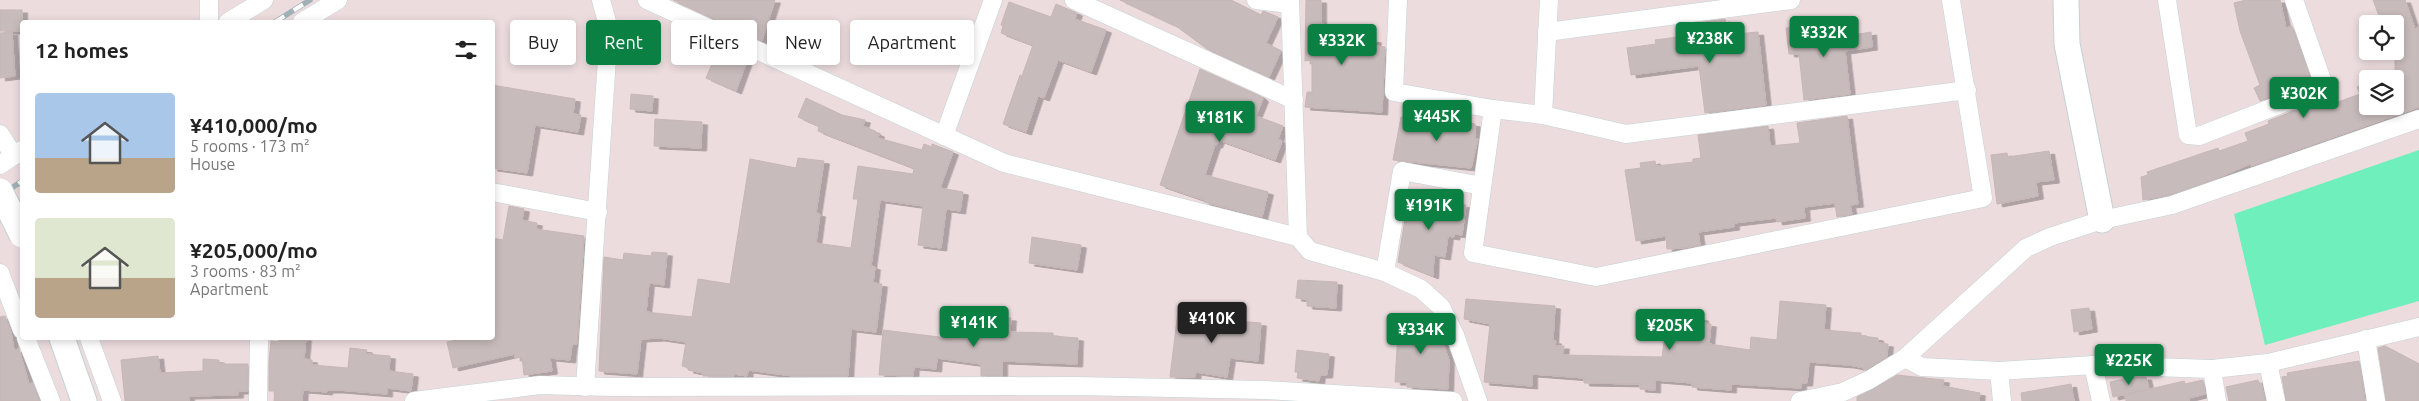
<!DOCTYPE html>
<meta charset="utf-8">
<style>
:root{--surface:#fff;--page:#f2f2f2;--text:#222;--muted:#767676;--accent:#0b8043}
body{margin:0;font-family:Ubuntu,sans-serif;background:var(--page);color:var(--text);height:100vh;display:flex;flex-direction:column;font-size:19px;white-space:nowrap}
*{box-sizing:border-box;margin:0}
p{font-size:16px;color:var(--muted)}
.icon{flex:none;width:28px;height:28px;fill:none;stroke:currentColor;stroke-width:2;stroke-linecap:round;stroke-linejoin:round}
.map{position:relative;flex:1;overflow:hidden}
.side{position:absolute;left:20px;top:20px;width:475px;height:320px;display:flex;flex-direction:column;background:var(--surface);border-radius:5px;box-shadow:0 2px 8px #0003}
.side>*{flex:none}
.banner{position:absolute;left:510px;top:20px;width:475px;height:45px;display:flex;gap:10px}
.controls{position:absolute;left:2359px;top:15px;display:grid;gap:10px}
.controls a{display:grid;place-items:center;width:45px;height:45px;border-radius:5px;background:var(--surface);box-shadow:0 2px 8px #0003;font-size:25px}
.price{position:absolute;translate:-50% -42px;padding:0 11px;border-radius:5px;background:var(--accent);color:#fff;font-size:16px;line-height:32px;filter:drop-shadow(0 1px 2px #0008)}
.price::after{content:'';position:absolute;left:50%;top:30px;width:15px;height:11px;margin-left:-8px;background:inherit;clip-path:polygon(0 0,100% 0,50% 100%)}
.price.selected{background:#222;color:#fff}
ul{padding:0;list-style:none}
li{display:flex;align-items:center;gap:15px;height:125px;padding:0 15px}
li span{display:grid;place-items:center;flex:none;width:140px;height:100px;border-radius:5px;color:#555}
li>.icon{margin-inline-start:auto}
span .icon{width:60px;height:60px;fill:#fffc;stroke-width:1}
li b{font-size:21px}
h2{display:flex;justify-content:space-between;align-items:center;height:60px;padding:0 15px;font-size:21px}
.chip{padding:0 18px;border-radius:5px;background:var(--surface);box-shadow:0 2px 8px #0003;font-size:18px;line-height:45px}
.chip.selected{background:var(--accent);color:#fff}
.map>svg:first-child{display:block}
</style>
<div class="map">
<svg width="2419" height="401" viewBox="0 0 2419 401">
<defs>
<filter id="shadow"><feDropShadow dx="5.5" dy="3" stdDeviation="0" flood-color="#0004"/></filter>
</defs>
<rect width="100%" height="100%" fill="#ecdcde"/>
<!-- water -->
<polygon fill="#6eefbc" points="2419,150 2419,301 2265,345 2234,214"/>
<!-- building -->
<g fill="#c7bbbb" stroke="#c8b6b6" filter="url(#shadow)">
<polygon points="673,0 775,0 762,41"/>
<polygon points="1120,0 1231,0 1261,15 1263,11 1266,12 1278,17 1266,43 1281,51 1269,77 1207,49 1176,26"/>
<polygon points="1306,0 1321,0 1321,24 1359,30 1358,37 1376,40 1375,46 1385,47 1382,112 1305,107 1307,92 1312,92 1312,60 1305,61"/>
<polygon points="2246,0 2280,0 2286,28 2292,26 2310,77 2308,82 2260,101 2254,88 2260,85 2240,31 2234,3"/>
<polygon points="2373,0 2405,0 2415,29 2419,27 2419,107 2263,162 2251,166 2250,164 2218,178 2169,195 2143,200 2141,177 2148,175 2147,172 2218,148 2219,151 2248,141 2245,133 2269,124 2268,121 2319,101 2320,103 2325,101 2327,106 2360,94 2357,87 2368,83 2368,106 2395,106 2395,79 2378,79 2395,70 2395,24 2382,24"/>
<polygon points="1009,2 1051,17 1056,4 1077,13 1075,19 1106,30 1091,72 1058,60 1044,98 1038,96 1026,132 1003,124 1020,75 1022,76 1033,45 1001,33 1003,26 1001,25"/>
<rect x="0" y="10" width="22" height="21"/>
<polygon points="1725,19 1728,35 1758,32 1766,105 1705,113 1699,66 1631,75 1627,48 1656,44 1655,40 1685,36 1684,25"/>
<polygon points="1841,23 1843,34 1847,33 1847,36 1871,32 1872,47 1845,51 1850,94 1804,100 1799,54 1789,54 1786,28"/>
<polygon points="12,32 15,76 0,78 0,33"/>
<polygon points="724,47 748,58 736,91 706,78 715,57 720,60"/>
<polygon points="1200,69 1260,96 1263,99 1256,116 1283,126 1278,139 1282,141 1275,160 1219,140 1217,145 1215,145 1205,175 1268,192 1262,217 1204,202 1204,200 1160,185"/>
<polygon points="492,85 575,99 573,114 581,115 578,132 535,125 527,173 492,168"/>
<polygon points="631,94 653,96 652,111 630,109"/>
<polygon points="806,98 842,115 865,120 863,126 875,131 874,132 879,134 878,138 922,150 924,144 932,147 932,144 953,152 940,188 963,192 960,211 946,209 941,248 918,245 923,206 880,200 871,266 875,267 873,283 882,284 876,332 851,329 848,376 793,376 748,370 747,376 734,374 734,376 703,376 703,373 688,370 689,368 682,366 686,342 659,338 641,339 637,374 599,371 604,257 623,260 624,253 651,256 652,252 667,253 664,285 649,283 646,312 692,317 698,279 730,284 750,159 796,168 798,158 824,161 816,213 820,214 816,243 851,248 858,199 853,199 858,166 913,174 914,168 818,131 819,126 798,117"/>
<polygon points="1446,115 1463,118 1463,122 1475,124 1475,138 1478,139 1471,168 1393,160 1401,117 1445,123"/>
<polygon points="1847,116 1858,204 1850,205 1852,214 1837,217 1835,203 1804,207 1805,218 1777,222 1776,218 1768,219 1734,223 1734,227 1698,232 1700,245 1683,248 1667,249 1666,236 1636,241 1625,170 1641,168 1640,163 1655,161 1656,166 1693,162 1693,159 1701,158 1698,135 1768,126 1770,146 1800,143 1797,123"/>
<polygon points="655,119 702,122 701,148 654,146"/>
<polygon points="2049,151 2054,180 2036,182 2038,196 1997,204 1991,155 2007,153 2008,157"/>
<polygon points="1409,195 1466,205 1462,235 1455,234 1454,237 1448,236 1445,257 1434,255 1433,276 1398,262"/>
<polygon points="509,206 524,209 522,220 537,223 536,229 584,236 577,344 572,344 570,360 550,358 552,371 524,375 522,357 515,358 515,354 453,368 447,342 466,338 492,338 492,238 503,240"/>
<polygon points="1032,237 1081,245 1077,270 1029,263"/>
<polygon points="1298,280 1337,282 1336,308 1307,306 1307,299 1296,298"/>
<polygon points="1466,299 1555,306 1553,341 1556,341 1555,346 1564,346 1563,355 1662,357 1668,315 1703,318 1703,323 1711,324 1709,344 1750,350 1751,337 1777,340 1780,301 1826,305 1824,330 1861,333 1861,336 1878,338 1878,343 1888,344 1887,357 1863,371 1864,368 1849,365 1809,362 1807,383 1801,383 1801,388 1731,384 1731,390 1692,387 1692,383 1655,380 1655,390 1640,389 1640,384 1584,383 1584,378 1532,374 1532,386 1484,382 1490,324 1464,319"/>
<polygon points="2089,308 2092,329 2074,332 2071,310"/>
<polygon points="1178,311 1225,316 1225,320 1261,323 1258,361 1230,358 1227,377 1196,372 1195,377 1170,377"/>
<polygon points="1399,315 1421,316 1420,321 1431,322 1431,333 1440,334 1449,360 1448,389 1407,387 1407,382 1395,382"/>
<polygon points="5,316 11,332 14,350 19,349 29,384 33,383 40,401 0,401 0,317"/>
<polygon points="983,317 1011,318 1010,332 1053,333 1053,336 1078,338 1077,364 1002,361 1002,376 981,376 981,364 937,358 936,369 914,367 913,376 879,375 883,330 955,339 957,320 983,324"/>
<polygon points="279,338 306,338 304,359 312,360 312,365 348,368 350,348 367,350 366,354 390,356 389,371 413,374 411,391 387,388 387,394 338,390 327,390 327,392 303,390 302,401 274,401 275,391 269,391 269,361 271,341 278,342"/>
<polygon points="2385,346 2419,364 2419,401 2386,401 2378,348"/>
<polygon points="1297,350 1329,354 1327,375 1320,375 1319,381 1297,378 1298,372 1295,372"/>
<polygon points="158,356 160,373 203,371 203,359 219,360 219,364 248,364 248,391 238,391 238,395 189,396 189,401 125,401 121,360"/>
<polygon points="2359,361 2365,401 2286,401 2282,377 2288,376 2287,373"/>
<polygon points="1897,375 1944,380 1943,386 1980,393 1979,401 1857,401 1857,397"/>
<polygon points="2133,377 2146,377 2149,389 2113,397 2110,382"/>
<polygon points="2203,380 2205,394 2189,398 2189,401 2126,401 2125,395 2184,381 2185,384"/>
<polygon points="2258,380 2259,383 2261,383 2265,401 2229,401 2226,387"/>
<polygon points="2071,384 2074,401 2022,401 2021,393"/>
</g>
<g fill="none" stroke-linecap="round" stroke-linejoin="round">
<!-- street casing -->
<g stroke="#c4d2d4" stroke-width="19">
<g id="street">
<polyline points="209,0 209,22"/>
<polyline points="647,0 1004,163 1298,237 1310,251 1385,272 1421,289 1441,307 1455,335 1478,401"/>
<polyline points="1074,0 1294,100"/>
<polyline points="1256,0 1290,4"/>
<polyline points="1290,0 1298,237"/>
<polyline points="1398,0 1394,92 1493,109 1543,115 1626,134 1967,90"/>
<polyline points="2167,0 2188,135 2199,136 2317,90 2321,77 2294,0"/>
<polyline points="228,22 264,0"/>
<polyline points="302,22 338,0"/>
<polyline points="1547,32 1791,0"/>
<polyline points="1493,109 1473,253 1596,277 1983,198 1951,0"/>
<polyline points="1543,115 1549,0"/>
<polyline points="0,134 14,156"/>
<polyline points="944,136 993,0"/>
<polyline points="0,165 22,150"/>
<polyline points="492,192 598,212"/>
<polyline points="1385,272 1402,171 1482,186"/>
<polyline points="0,273 22,330"/>
<polyline points="26,338 51,401"/>
<polyline points="89,338 112,401"/>
<polyline points="2366,339 2376,401"/>
<polyline points="1905,358 1922,367 1999,371 2093,365 2212,369 2268,363 2419,327"/>
<polyline points="2268,363 2276,401"/>
<polyline points="2093,365 2101,401"/>
<polyline points="2212,369 2217,401"/>
<polyline points="1999,371 2002,401"/>
<polyline points="585,387 609,29 601,0"/>
<polyline points="258,401 259,338"/>
<polyline points="414,401 540,385 611,387 1076,386 1265,390 1453,401"/>
<polyline points="1800,401 1843,392 1869,380 1905,358 2026,248 2050,237 2102,220 2172,205 2419,119"/>
</g>
</g>
<!-- secondary casing -->
<g stroke="#c4d2d4" stroke-width="27">
<g id="secondary">
<polyline points="2066,0 2067,44 2102,220"/>
<polyline points="62,338 84,401"/>
</g>
</g>
<!-- street -->
<use href="#street" stroke="#fff" stroke-width="18"/>
<!-- secondary -->
<use href="#secondary" stroke="#fff" stroke-width="25"/>
<!-- rail casing -->
<g stroke="#9fb1b5" stroke-width="5.5">
<g id="rail">
<polyline points="275,22 310,0"/>
<polyline points="0,196 22,181"/>
</g>
</g>
<!-- rail -->
<use href="#rail" stroke="#fff" stroke-width="4" stroke-dasharray="11" stroke-linecap="butt"/>
<!-- secondary-bridge casing -->
<g stroke="#c4d2d4" stroke-width="27" stroke-linecap="butt">
<polyline id="secondary-bridge" points="0,191 22,235"/>
</g>
<!-- secondary-bridge -->
<use href="#secondary-bridge" stroke="#fff" stroke-width="25"/>
</g>
</svg>
<div class="controls">
<a><svg class="icon" aria-label="locate" viewBox="0 0 24 24"><circle cx="12" cy="12" r="6"/><path d="M12 2v4M12 18v4M2 12h4M18 12h4"/></svg></a>
<a><svg class="icon" aria-label="layers" viewBox="0 0 24 24"><path d="M12 4l9 5-9 5-9-5zM3 14l9 5 9-5"/></svg></a>
</div>
<b class="price" style="left:1824px;top:58px">¥332K</b>
<b class="price" style="left:1710px;top:64px">¥238K</b>
<b class="price" style="left:1342px;top:66px">¥332K</b>
<b class="price" style="left:2304px;top:119px">¥302K</b>
<b class="price" style="left:1437px;top:142px">¥445K</b>
<b class="price" style="left:1220px;top:143px">¥181K</b>
<b class="price" style="left:1429px;top:231px">¥191K</b>
<b class="price selected" style="left:1212px;top:344px">¥410K</b>
<b class="price" style="left:974px;top:348px">¥141K</b>
<b class="price" style="left:1670px;top:351px">¥205K</b>
<b class="price" style="left:1421px;top:355px">¥334K</b>
<b class="price" style="left:2129px;top:386px">¥225K</b>
<div class="banner">
<a class="chip">Buy</a>
<a class="chip selected">Rent</a>
<a class="chip">Filters</a>
<a class="chip">New</a>
<a class="chip">Apartment</a>
</div>
<section class="side">
<h2>12 homes<svg class="icon" aria-label="filters" viewBox="0 0 24 24"><path d="M4 7h16M4 17h16"/><circle cx="9" cy="7" r="2"/><circle cx="15" cy="17" r="2"/></svg></h2>
<ul>
<li><span style="background:linear-gradient(#a9c7e8 65%,#b9a48a 0)"><svg class="icon" aria-label="home" viewBox="0 0 24 24"><path d="M3 11l9-7 9 7M6 9v11h12V9"/></svg></span><div><b>¥410,000/mo</b><p>5 rooms · 173 m²</p><p>House</p></div></li>
<li><span style="background:linear-gradient(#dfe7d0 60%,#b9a48a 0)"><svg class="icon" aria-label="home" viewBox="0 0 24 24"><path d="M3 11l9-7 9 7M6 9v11h12V9"/></svg></span><div><b>¥205,000/mo</b><p>3 rooms · 83 m²</p><p>Apartment</p></div></li>
</ul>
</section>
</div>
